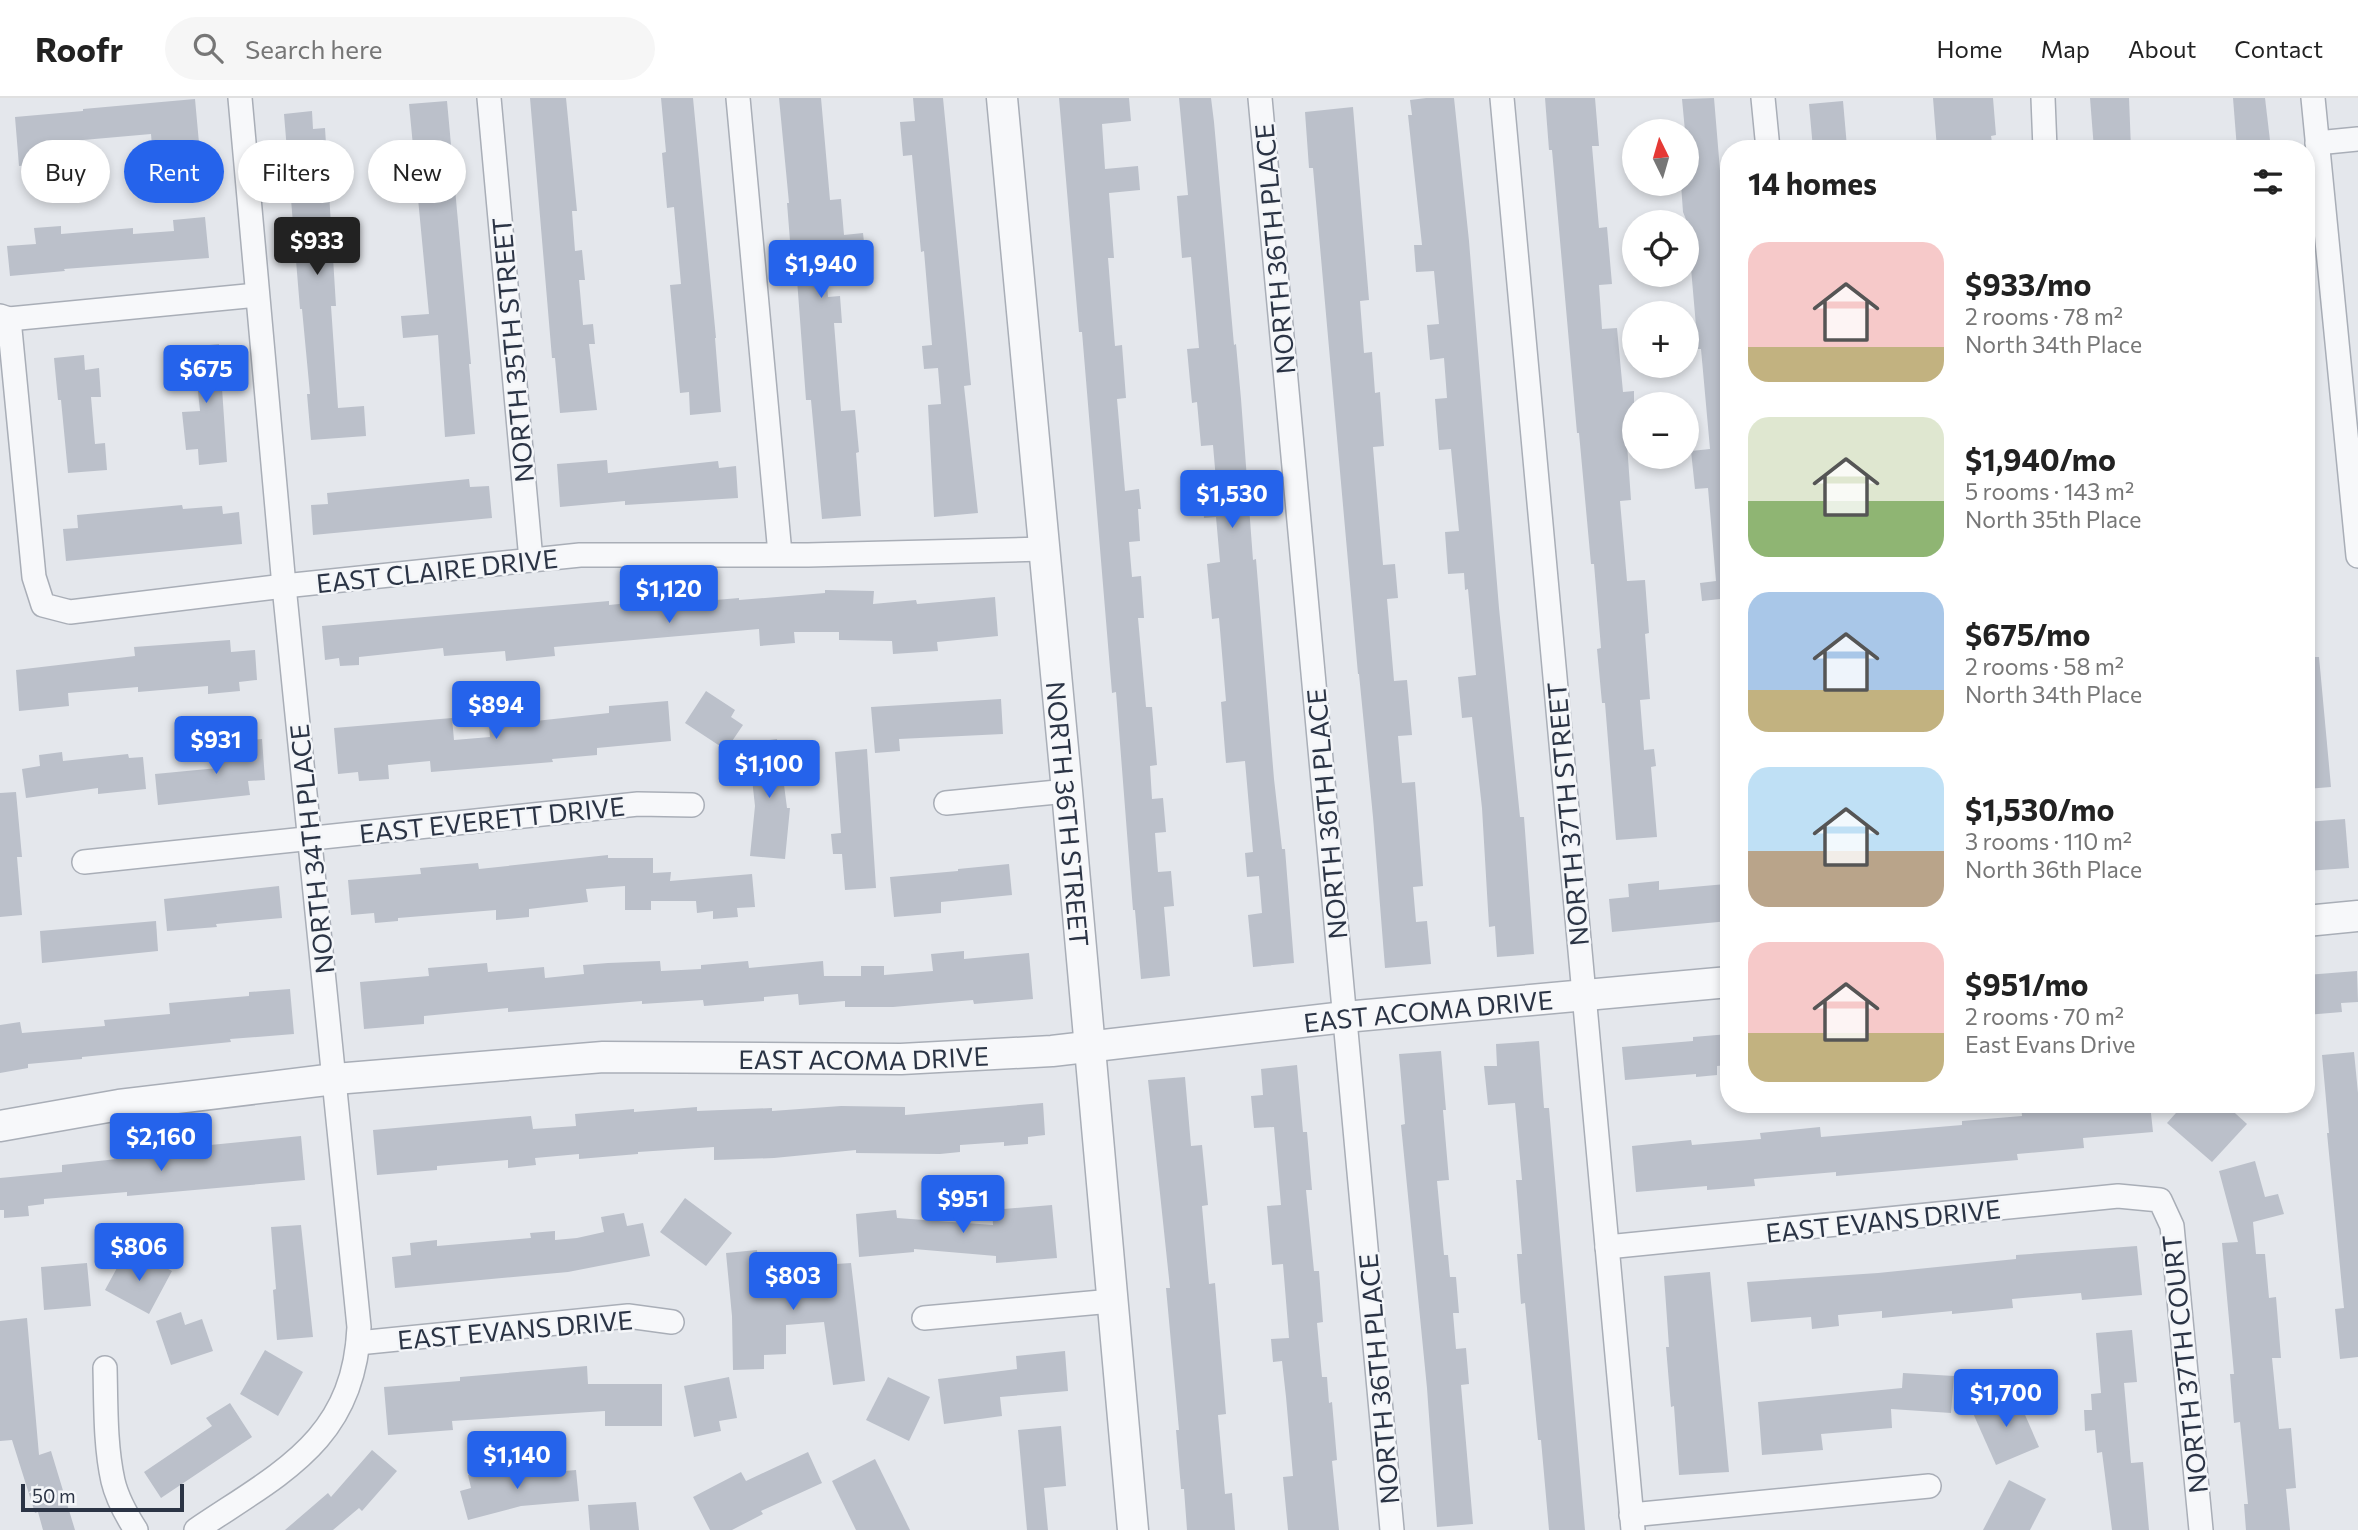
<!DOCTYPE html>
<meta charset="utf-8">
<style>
:root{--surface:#fff;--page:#f6f6f6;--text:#222;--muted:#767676;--line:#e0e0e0;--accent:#2563eb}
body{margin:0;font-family:Commissioner,sans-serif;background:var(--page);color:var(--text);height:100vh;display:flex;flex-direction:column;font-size:26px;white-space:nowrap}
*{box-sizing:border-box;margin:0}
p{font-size:23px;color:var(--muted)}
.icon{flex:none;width:38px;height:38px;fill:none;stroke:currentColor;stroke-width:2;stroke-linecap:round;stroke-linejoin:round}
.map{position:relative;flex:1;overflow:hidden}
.drawer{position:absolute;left:1720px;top:42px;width:595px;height:973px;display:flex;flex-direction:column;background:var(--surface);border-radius:28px;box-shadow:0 4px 10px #0003}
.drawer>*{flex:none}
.hud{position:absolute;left:21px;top:42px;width:665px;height:63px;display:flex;gap:14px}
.needle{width:46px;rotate:355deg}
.buttons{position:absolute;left:1622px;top:21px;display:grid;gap:14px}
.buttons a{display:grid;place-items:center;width:77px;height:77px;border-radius:50%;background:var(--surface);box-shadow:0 4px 10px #0003;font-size:35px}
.scale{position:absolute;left:21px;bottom:18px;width:163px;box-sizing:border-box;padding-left:7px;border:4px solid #2b3445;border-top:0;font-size:19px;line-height:24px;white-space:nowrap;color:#2b3445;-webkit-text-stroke:5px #f4f6f9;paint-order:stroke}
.price{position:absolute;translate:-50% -60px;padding:0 16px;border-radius:7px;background:var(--accent);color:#fff;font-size:23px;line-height:46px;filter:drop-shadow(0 2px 4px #0008)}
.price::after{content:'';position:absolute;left:50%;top:42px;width:21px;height:16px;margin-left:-10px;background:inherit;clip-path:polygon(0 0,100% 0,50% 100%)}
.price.on{background:#222;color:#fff}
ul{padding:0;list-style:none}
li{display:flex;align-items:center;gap:21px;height:175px;padding:0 28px}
li span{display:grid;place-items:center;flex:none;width:196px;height:140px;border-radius:21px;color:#555}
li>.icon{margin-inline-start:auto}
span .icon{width:84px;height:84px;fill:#fffc;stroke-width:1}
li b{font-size:30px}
h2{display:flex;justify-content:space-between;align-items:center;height:84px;padding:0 28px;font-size:30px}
.pill{padding:0 24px;border-radius:32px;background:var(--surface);box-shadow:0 4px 10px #0003;font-size:24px;line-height:63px}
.pill.on{background:var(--accent);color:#fff}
header{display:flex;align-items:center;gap:42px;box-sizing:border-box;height:98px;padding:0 35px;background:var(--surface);border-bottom:2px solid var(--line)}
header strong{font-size:33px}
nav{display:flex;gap:38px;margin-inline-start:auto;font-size:24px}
.search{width:490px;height:63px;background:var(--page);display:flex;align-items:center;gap:18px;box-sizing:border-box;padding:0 24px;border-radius:38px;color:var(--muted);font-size:26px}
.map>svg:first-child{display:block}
</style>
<header>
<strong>Roofr</strong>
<div class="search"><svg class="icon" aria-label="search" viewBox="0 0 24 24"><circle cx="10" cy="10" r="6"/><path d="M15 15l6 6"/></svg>Search here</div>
<nav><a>Home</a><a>Map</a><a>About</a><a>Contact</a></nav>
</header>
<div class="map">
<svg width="2358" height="1432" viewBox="0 0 2358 1432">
<rect width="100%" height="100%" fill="#e4e7ec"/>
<!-- building -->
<g fill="#bbc0ca">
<polygon points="530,0 566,0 577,113 572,113 575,153 582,152 585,182 579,182 583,227 593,226 595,246 589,246 597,312 560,315 555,260 552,260"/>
<polygon points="661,0 693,0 716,240 715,240 721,314 690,317 689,294 680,295 670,187 681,186 674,109 667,110 662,55 666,54"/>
<polygon points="779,0 821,0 830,102 841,101 844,137 863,135 866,162 825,165 828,199 840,198 842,225 834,225 841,313 855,312 859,354 856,355 861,418 822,421 811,302 806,302 796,168 792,168 787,105 789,105"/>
<polygon points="913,0 943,0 971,287 964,288 978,415 934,419 928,307 941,306 938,270 924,271 922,248 932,247 924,153 921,154 912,57 903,58 900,24 915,23"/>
<polygon points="1059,0 1129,0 1131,23 1102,26 1105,71 1138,68 1140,92 1109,95 1114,160 1108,160 1115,248 1122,247 1126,300 1117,301 1125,393 1139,391 1141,411 1138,411 1140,443 1129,444 1132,479 1141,478 1144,520 1138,520 1146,609 1152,609 1157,667 1150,668 1152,701 1163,700 1166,734 1155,735 1158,774 1171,773 1174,808 1164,809 1170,878 1141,881 1135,812 1133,812 1116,594 1112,595 1082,234 1079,234"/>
<polygon points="1179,0 1211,0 1214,24 1234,247 1236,246 1241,301 1253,462 1256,461 1274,681 1282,751 1285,751 1294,865 1253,869 1248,817 1262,815 1259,778 1247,779 1245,755 1253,754 1245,663 1226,665 1221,604 1226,603 1219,520 1212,521 1207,466 1220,464 1216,419 1204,420 1202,396 1217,394 1213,347 1201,348 1197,304 1192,305 1187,251 1199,250 1191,159 1182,160 1177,98 1188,97"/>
<polygon points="1426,0 1454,0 1469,143 1499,510 1520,719 1524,719 1534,856 1497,859 1495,828 1489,829 1482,710 1472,619 1462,620 1458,579 1476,577 1468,491 1465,492 1464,475 1448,476 1445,434 1459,433 1451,351 1439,352 1435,301 1447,300 1444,260 1430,262 1427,227 1439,226 1434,173 1416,174 1414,147 1422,147 1408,17 1412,17 1410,2"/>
<polygon points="1545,0 1595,0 1599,48 1592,48 1599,130 1607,129 1612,186 1599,187 1602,231 1617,230 1623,294 1634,293 1634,317 1625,318 1631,402 1620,403 1627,483 1645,482 1649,535 1645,536 1650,601 1640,602 1644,652 1654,651 1656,668 1651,669 1657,739 1616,742 1605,605 1602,605 1597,551 1601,550 1594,466 1591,466 1579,335 1577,335 1552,52 1549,52"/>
<polygon points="1714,0 1729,181 1729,500 1702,503 1700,485 1716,483 1708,390 1695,391 1691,353 1710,351 1701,251 1698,251 1687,124 1683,114 1681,86 1687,86 1687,33 1685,33 1682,1"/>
<polygon points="1933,0 1993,0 1996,37 1991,38 1993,51 1937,51"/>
<polygon points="2090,0 2129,0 2131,51 2094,51"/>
<polygon points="2233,0 2265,0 2271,51 2237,51"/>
<polygon points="195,1 199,45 152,49 151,36 72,43 72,45 48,47 50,65 19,68 15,19 83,13 83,11"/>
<polygon points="447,3 471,266 469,266 475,336 445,339 438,237 403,240 401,218 429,216 409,6"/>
<polygon points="1843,3 1847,49 1813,51 1809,6"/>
<polygon points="1353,9 1369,202 1360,203 1364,255 1372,254 1375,295 1380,294 1384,348 1373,349 1383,467 1395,466 1398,500 1387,501 1394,583 1407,582 1412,637 1398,638 1402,685 1415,684 1423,788 1413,789 1416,824 1427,823 1431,866 1385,870 1373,719 1359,576 1358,576 1313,70 1309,70 1305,14"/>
<polygon points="312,13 313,31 325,30 336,208 331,208 338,310 364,308 366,338 311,342 307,296 310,296 302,211 300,211 284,16"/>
<polygon points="205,119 209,160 64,171 65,173 10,178 7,148 36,146 34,130 61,128 61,136 133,130 133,136 174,133 173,122"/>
<polygon points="219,246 227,364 199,367 198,351 186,352 182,314 200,313 196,274 183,275 180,250"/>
<polygon points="84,257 85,272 99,270 101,299 91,299 95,346 105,345 107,372 68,375 61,302 58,302 54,260"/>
<polygon points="607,362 608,375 718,363 719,370 736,368 738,400 625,407 625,403 560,409 557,366"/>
<polygon points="469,381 470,389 489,388 492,420 313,437 311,407 328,406 327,395"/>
<polygon points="182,407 183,411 222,408 223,416 239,414 242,446 66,463 63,431 78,430 77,417"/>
<polygon points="825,492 874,493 873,506 916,502 917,506 995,499 998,538 937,544 938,553 893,556 892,543 839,542 839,534 794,534 795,545 760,548 759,531 554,549 555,558 506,563 505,553 444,558 443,550 359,559 359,567 340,568 339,560 325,562 322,528 609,503 609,507 668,501 669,506 739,500 739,502 825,495"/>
<polygon points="230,542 231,554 255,552 257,582 239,584 240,593 208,596 208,588 138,594 138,589 68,595 69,608 19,613 16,572 135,558 134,549"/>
<polygon points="2306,559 2319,559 2331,689 2306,691"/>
<polygon points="706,593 735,612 731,619 743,627 726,652 685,625"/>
<polygon points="1001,601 1003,636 899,641 900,653 875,655 871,609"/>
<polygon points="668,603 671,643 597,650 597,657 552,661 553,664 431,674 430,663 388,667 389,681 359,683 358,674 338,676 334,630 452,620 454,642 490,639 489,628 609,615 609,608"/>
<polygon points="262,641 265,682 248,683 250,697 158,707 155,676 218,670 216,645"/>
<polygon points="777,641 779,663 789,662 791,678 783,679 787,710 790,710 785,761 750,758 755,708 748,645"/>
<polygon points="867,651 876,790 845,792 842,756 833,756 831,736 841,735 835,654"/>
<polygon points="62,654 63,663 128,656 129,660 143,659 146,691 98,696 98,690 26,700 22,671 40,668 39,657"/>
<polygon points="16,694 22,759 17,759 22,817 0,819 0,695"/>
<polygon points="2345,721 2349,770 2306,773 2306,724"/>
<polygon points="608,757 608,760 653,760 653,775 671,774 670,783 752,776 755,809 737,810 738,819 713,821 713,813 697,815 696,803 651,803 651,812 625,812 625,788 586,791 588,804 529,811 529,819 496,822 496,812 398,820 398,823 375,825 374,815 351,817 348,782 421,776 420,770 478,765 479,771"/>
<polygon points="1009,766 1012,797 941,804 941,815 894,819 890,779 958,773 958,771"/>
<polygon points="1659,783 1659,792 1726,786 1729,823 1612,834 1609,801 1629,799 1628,786"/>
<polygon points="279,788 282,820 216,826 217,829 167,833 164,801"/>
<polygon points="156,823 158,853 42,865 40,833"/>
<polygon points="964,853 964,861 1029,855 1033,901 974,906 973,902 893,909 845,909 845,903 799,907 798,896 764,899 764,903 704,908 703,902 642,906 642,903 508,914 508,910 424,918 424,926 364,931 360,884 429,878 428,870 487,865 488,874 544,869 545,880 584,876 583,867 608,865 660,863 661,873 701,871 701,867 748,863 749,870 823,863 824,878 861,878 861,868 884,868 884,877 933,873 931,856"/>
<polygon points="2357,873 2358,904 2341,905 2342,914 2306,917 2306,877"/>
<polygon points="290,891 294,936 230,941 231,944 82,959 82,961 28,966 28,970 0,975 0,927 20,924 22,935 105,928 104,922 170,916 169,905 249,898 249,894"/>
<polygon points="1729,936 1729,967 1717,968 1717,977 1696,979 1696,976 1625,982 1622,949 1693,943 1693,939"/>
<polygon points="1539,943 1544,1010 1549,1010 1585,1432 1549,1432 1541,1342 1538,1342 1525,1205 1521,1206 1517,1156 1522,1156 1516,1082 1522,1082 1515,1005 1488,1007 1484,968 1497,968 1496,946"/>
<polygon points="1441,953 1446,1012 1443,1012 1449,1082 1437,1083 1444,1157 1448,1157 1450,1179 1456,1179 1459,1215 1453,1215 1456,1251 1466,1250 1469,1286 1461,1287 1473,1426 1437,1429 1427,1290 1401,1027 1405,1026 1399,956"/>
<polygon points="2354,954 2358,995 2358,1259 2340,1261 2335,1211 2344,1210 2327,1035 2329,1035 2322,957"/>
<polygon points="1297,967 1303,1034 1307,1034 1312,1092 1306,1092 1314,1173 1319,1173 1323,1224 1317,1225 1322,1279 1327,1279 1329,1305 1332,1304 1337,1362 1332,1363 1339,1432 1288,1432 1283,1379 1293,1378 1286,1299 1282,1263 1273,1264 1271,1241 1289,1240 1283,1166 1272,1167 1267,1108 1281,1107 1274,1029 1254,1030 1251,998 1263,997 1261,971"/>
<polygon points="1185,979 1191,1048 1202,1047 1208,1107 1202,1108 1209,1186 1215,1185 1226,1316 1218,1317 1225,1396 1232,1395 1235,1432 1187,1432 1184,1391 1181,1391 1176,1332 1179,1332 1166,1190 1170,1190 1148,982"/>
<polygon points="1043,1005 1045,1037 1028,1039 1028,1046 1004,1048 1004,1044 960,1047 960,1054 940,1056 856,1055 856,1052 774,1060 714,1062 714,1049 638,1054 638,1056 579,1061 579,1056 535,1060 536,1067 508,1070 508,1062 437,1068 437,1072 377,1077 373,1032 531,1018 533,1031 576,1028 575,1016 634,1011 634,1014 697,1009 697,1013 772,1010 772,1013 841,1008 905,1009 905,1017"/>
<polygon points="2030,1006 2150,1006 2153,1034 2083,1040 2084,1050 2017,1056 2018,1062 1836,1078 1836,1074 1754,1081 1755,1088 1707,1092 1707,1088 1636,1094 1632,1048 1691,1042 1692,1047 1761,1041 1760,1035 1820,1029 1821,1039 1962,1027 1962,1023 2022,1018 2021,1007"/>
<polygon points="2184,1006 2225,1006 2247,1026 2212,1064 2167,1025"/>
<polygon points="301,1038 305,1082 127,1098 127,1094 44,1101 44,1106 28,1108 29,1118 4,1120 4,1112 0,1112 0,1080 62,1074 62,1067 190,1053 190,1049"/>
<polygon points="2255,1063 2265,1099 2278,1096 2284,1116 2253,1124 2256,1156 2265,1156 2269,1200 2276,1199 2281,1260 2272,1260 2279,1331 2291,1330 2296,1390 2286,1391 2290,1432 2246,1432 2244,1406 2248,1406 2240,1324 2234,1325 2230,1276 2234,1276 2222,1145 2238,1144 2219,1073"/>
<polygon points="685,1100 732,1135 706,1168 660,1134"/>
<polygon points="1052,1107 1057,1160 996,1165 996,1158 914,1151 914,1154 859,1159 856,1116 896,1112 897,1120 993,1127 992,1112"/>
<polygon points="624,1115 627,1128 643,1125 650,1158 568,1174 395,1190 392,1159 411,1157 410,1145 437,1142 437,1148 531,1140 530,1135 555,1133 555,1142 577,1140 604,1134 601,1119"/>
<polygon points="301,1127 313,1239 277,1242 273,1192 276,1191 271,1129"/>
<polygon points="2137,1148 2142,1197 2082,1202 2081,1195 2012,1201 2013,1210 1952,1216 1952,1213 1882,1220 1882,1213 1838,1217 1839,1228 1812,1231 1811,1219 1751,1224 1747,1184 1878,1175 2016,1161 2016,1157"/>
<polygon points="757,1152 759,1171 851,1165 865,1283 833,1287 824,1224 786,1227 786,1256 764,1257 764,1271 733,1272 732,1218 726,1155"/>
<polygon points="124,1157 146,1169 150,1161 172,1173 149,1216 105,1192"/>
<polygon points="87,1165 91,1208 44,1212 41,1169"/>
<polygon points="1710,1174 1729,1374 1679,1377 1674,1308 1671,1309 1666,1249 1669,1249 1664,1178"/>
<polygon points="181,1214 185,1227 202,1221 213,1253 171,1267 156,1223"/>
<polygon points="27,1220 39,1357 51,1353 75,1432 43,1432 38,1414 35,1415 12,1342 0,1343 0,1223"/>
<polygon points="2132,1232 2137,1284 2124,1285 2131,1365 2143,1364 2149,1432 2112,1432 2102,1354 2097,1355 2095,1332 2085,1333 2084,1312 2092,1312 2091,1296 2101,1295 2096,1235"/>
<polygon points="265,1252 303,1274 278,1318 240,1296"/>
<polygon points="1065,1253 1068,1293 1000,1299 1002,1318 944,1326 938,1281 1017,1271 1016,1258"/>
<polygon points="587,1268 588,1286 662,1286 662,1328 605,1328 605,1313 452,1323 453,1332 388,1337 384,1289 460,1283 460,1279"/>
<polygon points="1903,1275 1954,1278 1951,1315 1891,1311 1892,1330 1821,1336 1823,1352 1762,1357 1758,1304 1902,1290"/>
<polygon points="729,1279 737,1320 719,1323 721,1333 694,1339 684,1288"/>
<polygon points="888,1279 930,1299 909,1343 866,1322"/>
<polygon points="2015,1294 2039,1349 1996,1367 1972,1313"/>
<polygon points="230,1305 252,1339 161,1400 144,1374 212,1328 206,1320"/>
<polygon points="1061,1328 1066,1388 1044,1390 1048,1432 1027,1432 1018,1332"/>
<polygon points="372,1352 397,1373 362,1413 359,1410 333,1432 285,1432 328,1395 331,1399"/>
<polygon points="808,1354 822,1385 761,1413 763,1416 732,1432 710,1432 693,1399 741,1374 746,1383"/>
<polygon points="875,1361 910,1432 856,1432 832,1383"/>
<polygon points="504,1367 507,1378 576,1372 579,1403 521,1408 468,1422 460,1393 471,1390 468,1377"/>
<polygon points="2009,1382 2046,1401 2030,1432 1983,1432"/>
<polygon points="636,1404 639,1432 590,1432 588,1407"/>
</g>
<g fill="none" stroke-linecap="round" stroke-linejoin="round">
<!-- minor casing -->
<g stroke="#a9aeb7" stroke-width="26">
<g id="minor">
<polyline points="489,0 531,462"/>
<polyline points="738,0 780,456"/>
<polyline points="1260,0 1392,1432"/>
<polyline points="1502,0 1633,1432"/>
<polyline points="1763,0 1768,51"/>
<polyline points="2043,0 2045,51"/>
<polyline points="2313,0 2358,458"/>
<polyline points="2317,45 2358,41"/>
<polyline points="0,218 9,221 34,479 43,507 70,514 284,488 580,457 808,457 1044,451"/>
<polyline points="9,221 257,197"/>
<polyline points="946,705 1067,693"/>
<polyline points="84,764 638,706 692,707"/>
<polyline points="1607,1149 2118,1098 2160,1102 2172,1128 2201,1432"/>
<polyline points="924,1220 1112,1203"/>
<polyline points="358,1245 628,1218 672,1224"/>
<path d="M105,1270C106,1307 105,1347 113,1383C117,1400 127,1418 136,1432"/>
<polyline points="1631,1417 1929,1388"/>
<path d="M196,1432C280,1375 354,1343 359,1229L284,488L240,0"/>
</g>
</g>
<!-- tertiary casing -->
<g stroke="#a9aeb7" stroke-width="33">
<g id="tertiary">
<path id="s1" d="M1002,0L1067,693L1133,1432"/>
<polyline points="2306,823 2358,818"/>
<path id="s2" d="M0,1028L119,1007L335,981L603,959L901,961L1052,953L1345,919L1729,884"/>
</g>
</g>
<!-- minor -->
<use href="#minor" stroke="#f7f8fa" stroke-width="23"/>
<!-- tertiary -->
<use href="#tertiary" stroke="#f7f8fa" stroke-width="30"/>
</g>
<g text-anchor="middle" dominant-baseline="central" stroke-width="5" stroke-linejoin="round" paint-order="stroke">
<!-- street labels -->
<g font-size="26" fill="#2b3445" stroke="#f4f6f9">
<text transform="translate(1274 151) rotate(-95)">NORTH 36TH PLACE</text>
<text transform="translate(512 252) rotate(-95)">NORTH 35TH STREET</text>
<text transform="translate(437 472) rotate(-6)">EAST CLAIRE DRIVE</text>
<text stroke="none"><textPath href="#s1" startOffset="719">NORTH 36TH STREET</textPath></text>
<text transform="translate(1326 716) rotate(-95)">NORTH 36TH PLACE</text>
<text transform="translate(1567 716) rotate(-95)">NORTH 37TH STREET</text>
<text transform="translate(492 721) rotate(-6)">EAST EVERETT DRIVE</text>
<text transform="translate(311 751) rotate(-96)">NORTH 34TH PLACE</text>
<text stroke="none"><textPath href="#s2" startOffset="1435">EAST ACOMA DRIVE</textPath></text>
<text stroke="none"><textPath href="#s2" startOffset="868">EAST ACOMA DRIVE</textPath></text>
<text transform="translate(1883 1122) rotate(-6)">EAST EVANS DRIVE</text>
<text transform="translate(515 1231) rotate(-5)">EAST EVANS DRIVE</text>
<text transform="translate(2184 1266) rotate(-96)">NORTH 37TH COURT</text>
<text transform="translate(1378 1281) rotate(-95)">NORTH 36TH PLACE</text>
</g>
</g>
</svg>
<div class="buttons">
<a><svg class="needle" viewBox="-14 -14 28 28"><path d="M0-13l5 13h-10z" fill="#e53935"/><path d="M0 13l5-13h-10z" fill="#767676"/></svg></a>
<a><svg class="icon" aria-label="locate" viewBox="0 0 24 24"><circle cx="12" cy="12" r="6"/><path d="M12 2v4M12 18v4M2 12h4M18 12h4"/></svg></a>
<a>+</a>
<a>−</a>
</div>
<div class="scale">50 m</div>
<b class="price on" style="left:317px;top:179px">$933</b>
<b class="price" style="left:821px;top:202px">$1,940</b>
<b class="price" style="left:206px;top:307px">$675</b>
<b class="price" style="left:1232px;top:432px">$1,530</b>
<b class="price" style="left:669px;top:527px">$1,120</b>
<b class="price" style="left:496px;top:643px">$894</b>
<b class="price" style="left:216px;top:678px">$931</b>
<b class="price" style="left:769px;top:702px">$1,100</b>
<b class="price" style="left:161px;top:1075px">$2,160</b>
<b class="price" style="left:963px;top:1137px">$951</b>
<b class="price" style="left:139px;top:1185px">$806</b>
<b class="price" style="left:793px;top:1214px">$803</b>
<b class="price" style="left:2006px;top:1331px">$1,700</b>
<b class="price" style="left:517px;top:1393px">$1,140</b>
<div class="hud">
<a class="pill">Buy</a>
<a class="pill on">Rent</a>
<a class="pill">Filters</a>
<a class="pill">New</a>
</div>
<section class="drawer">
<h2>14 homes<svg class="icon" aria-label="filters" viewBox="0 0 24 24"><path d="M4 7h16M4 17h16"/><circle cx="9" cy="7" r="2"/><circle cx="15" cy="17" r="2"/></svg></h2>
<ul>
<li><span style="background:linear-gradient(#f6c9c9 75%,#c2b280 0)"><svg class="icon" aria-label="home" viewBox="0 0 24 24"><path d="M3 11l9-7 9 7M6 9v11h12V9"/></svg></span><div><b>$933/mo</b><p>2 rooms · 78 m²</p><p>North 34th Place</p></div></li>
<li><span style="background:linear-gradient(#dfe7d0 60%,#8fb573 0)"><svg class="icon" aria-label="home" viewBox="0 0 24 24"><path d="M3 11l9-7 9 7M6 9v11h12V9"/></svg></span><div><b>$1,940/mo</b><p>5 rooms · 143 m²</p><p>North 35th Place</p></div></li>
<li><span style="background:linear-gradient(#a9c7e8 70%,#c2b280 0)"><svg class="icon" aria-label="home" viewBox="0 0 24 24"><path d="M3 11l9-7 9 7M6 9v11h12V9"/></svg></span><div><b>$675/mo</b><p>2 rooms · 58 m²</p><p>North 34th Place</p></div></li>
<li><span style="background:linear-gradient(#bfe0f5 60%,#b9a48a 0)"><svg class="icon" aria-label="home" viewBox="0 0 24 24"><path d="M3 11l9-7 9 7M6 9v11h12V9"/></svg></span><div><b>$1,530/mo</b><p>3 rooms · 110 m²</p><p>North 36th Place</p></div></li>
<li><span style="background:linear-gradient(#f6c9c9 65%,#c2b280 0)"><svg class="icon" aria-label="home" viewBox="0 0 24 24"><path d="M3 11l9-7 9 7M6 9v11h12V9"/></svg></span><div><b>$951/mo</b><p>2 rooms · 70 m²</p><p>East Evans Drive</p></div></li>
</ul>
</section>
</div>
